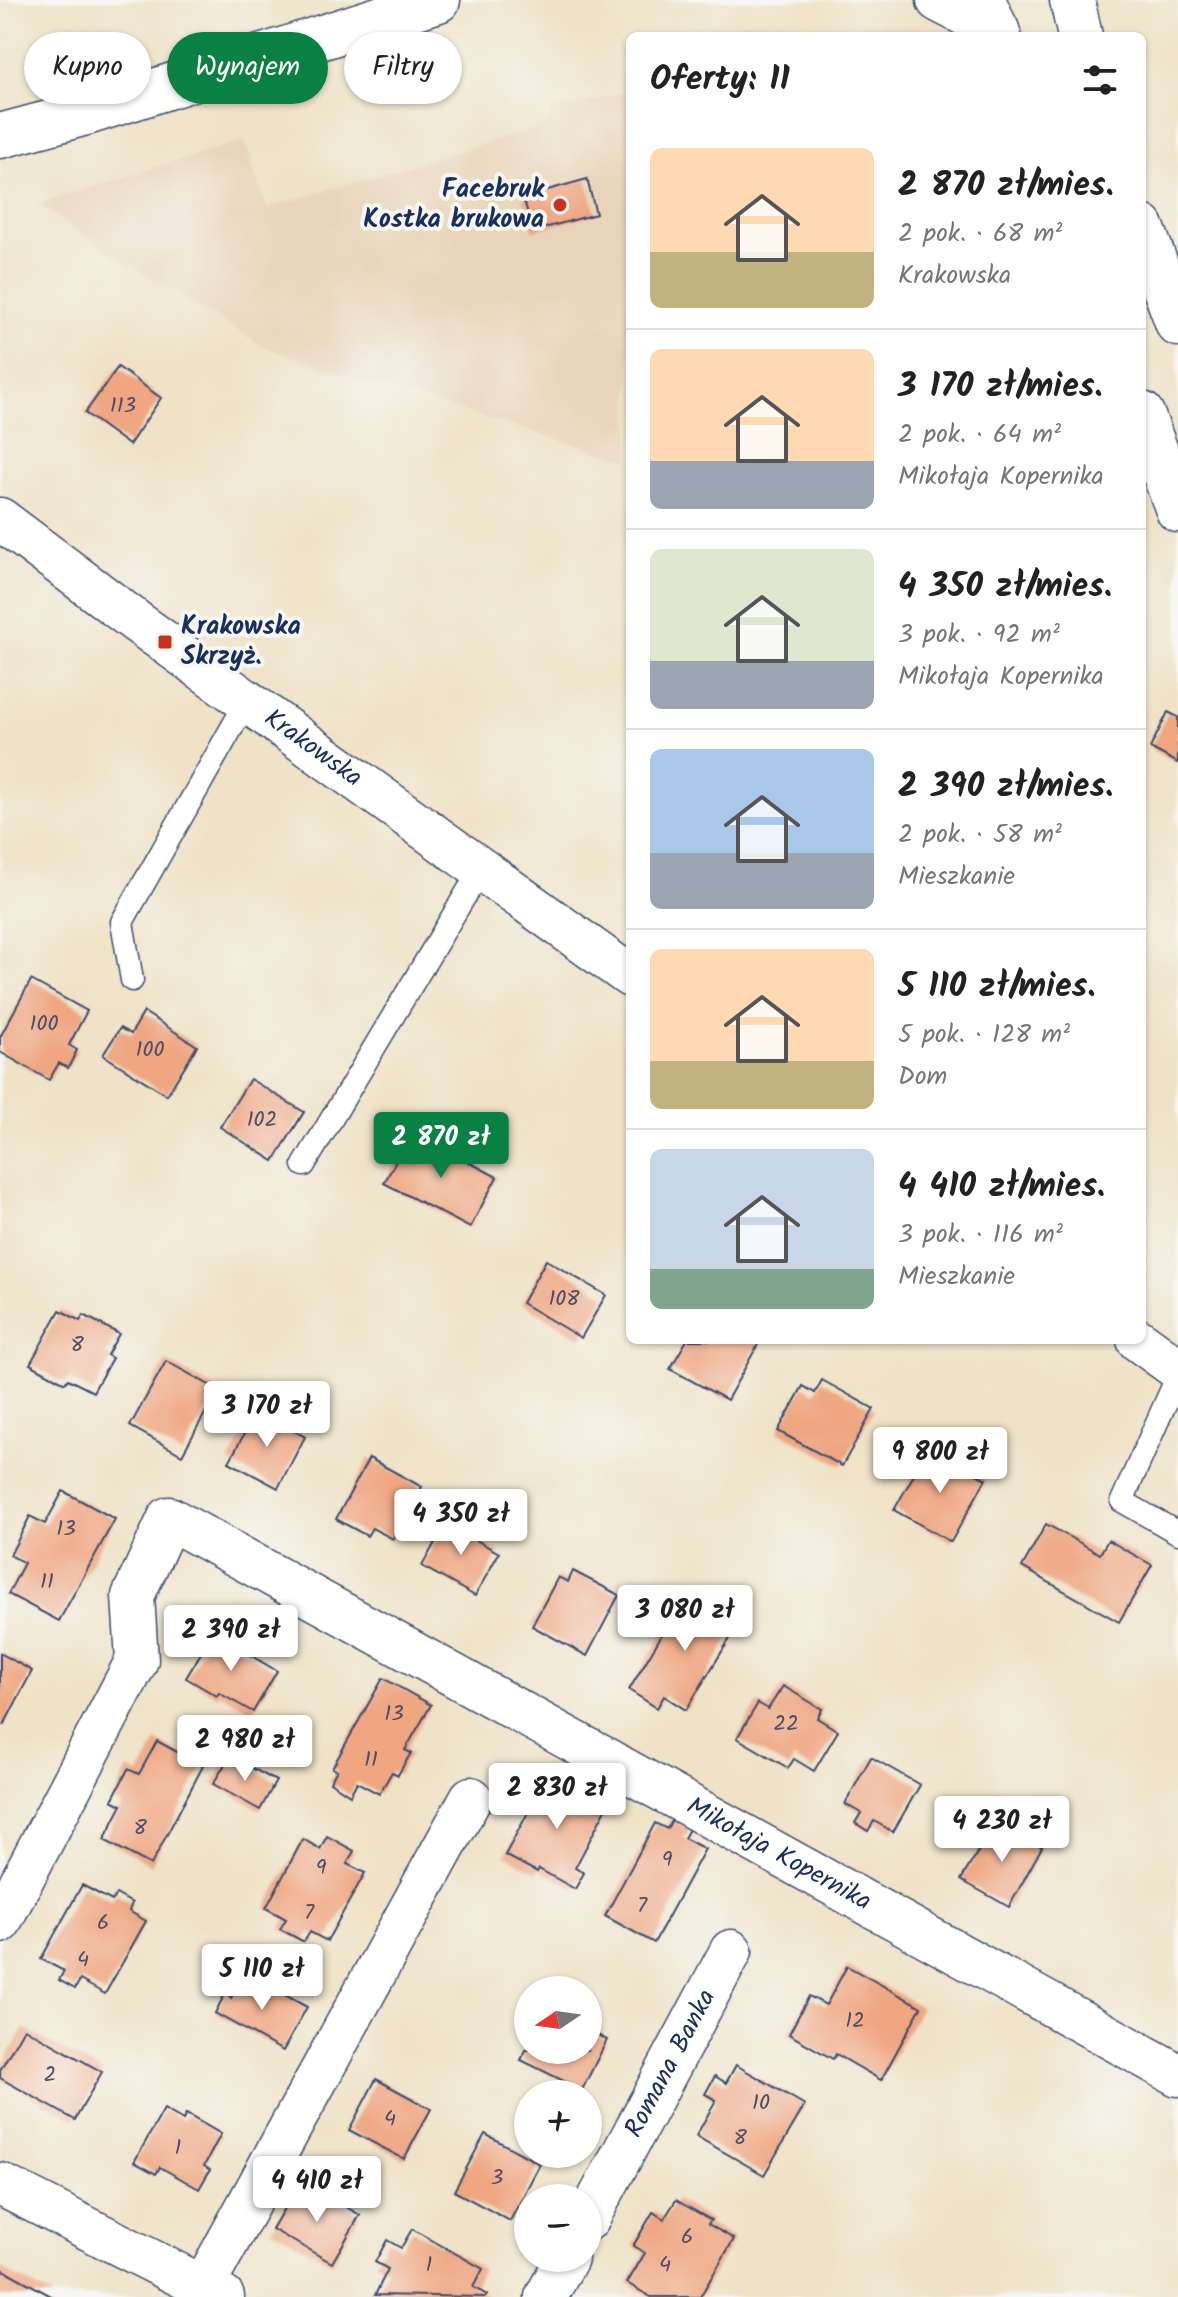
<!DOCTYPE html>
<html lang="pl">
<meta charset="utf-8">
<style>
:root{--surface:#fff;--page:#f2f2f2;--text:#222;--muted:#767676;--line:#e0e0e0;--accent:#0b8043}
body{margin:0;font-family:Kalam,sans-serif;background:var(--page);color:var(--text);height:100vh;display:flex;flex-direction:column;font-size:30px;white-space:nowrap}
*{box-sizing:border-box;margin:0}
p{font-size:26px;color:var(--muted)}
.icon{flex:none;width:44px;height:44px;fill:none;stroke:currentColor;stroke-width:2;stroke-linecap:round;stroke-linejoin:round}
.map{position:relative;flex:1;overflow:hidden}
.details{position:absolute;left:626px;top:32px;width:520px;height:1312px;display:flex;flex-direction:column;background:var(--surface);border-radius:12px;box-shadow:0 2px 6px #0004}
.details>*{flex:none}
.hud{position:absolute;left:24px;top:32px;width:482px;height:72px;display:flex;gap:16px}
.needle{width:52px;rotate:257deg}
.tools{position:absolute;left:514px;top:1976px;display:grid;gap:16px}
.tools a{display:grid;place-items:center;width:88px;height:88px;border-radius:50%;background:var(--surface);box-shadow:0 2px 6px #0004;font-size:40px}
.price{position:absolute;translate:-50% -68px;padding:0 18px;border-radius:8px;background:#fff;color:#222;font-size:26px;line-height:52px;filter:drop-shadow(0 2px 4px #0008)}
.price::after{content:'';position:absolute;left:50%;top:48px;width:24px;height:18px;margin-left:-12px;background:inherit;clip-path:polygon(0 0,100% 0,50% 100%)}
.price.current{background:var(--accent);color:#fff}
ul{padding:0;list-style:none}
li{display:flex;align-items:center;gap:24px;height:200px;padding:0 24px}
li+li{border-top:2px solid var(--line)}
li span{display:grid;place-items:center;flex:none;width:224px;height:160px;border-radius:12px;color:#555}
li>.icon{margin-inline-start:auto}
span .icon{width:96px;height:96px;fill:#fffc;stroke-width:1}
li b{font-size:34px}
h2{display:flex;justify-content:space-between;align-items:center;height:96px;padding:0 24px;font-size:34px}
.chip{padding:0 28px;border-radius:36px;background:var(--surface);box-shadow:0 2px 6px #0004;font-size:28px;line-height:72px}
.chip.current{background:var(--accent);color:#fff}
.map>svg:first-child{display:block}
</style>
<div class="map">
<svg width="1178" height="2297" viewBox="0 0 1178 2297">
<rect width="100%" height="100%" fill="#f6f6f2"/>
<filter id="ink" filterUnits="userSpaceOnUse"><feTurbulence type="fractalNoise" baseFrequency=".0125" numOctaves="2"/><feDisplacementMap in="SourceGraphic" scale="16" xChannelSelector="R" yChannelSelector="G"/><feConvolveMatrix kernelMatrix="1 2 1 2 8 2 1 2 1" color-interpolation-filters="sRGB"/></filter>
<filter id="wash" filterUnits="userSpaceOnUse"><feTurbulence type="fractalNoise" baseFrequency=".006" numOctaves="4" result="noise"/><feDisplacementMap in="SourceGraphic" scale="32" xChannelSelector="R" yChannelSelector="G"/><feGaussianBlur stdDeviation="1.8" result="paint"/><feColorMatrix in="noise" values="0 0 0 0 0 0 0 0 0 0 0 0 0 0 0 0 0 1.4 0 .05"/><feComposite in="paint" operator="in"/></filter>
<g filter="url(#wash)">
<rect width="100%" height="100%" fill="#efe2c6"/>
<!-- built -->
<polygon fill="#e9d4b9" points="630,91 630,460 399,393 265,347 112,254 38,204 244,140 267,208 551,124 551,111"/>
<g id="blocks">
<!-- building -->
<g fill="#efa681">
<polygon points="587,179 596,214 533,231 523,197"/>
<polygon points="118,367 161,398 129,445 85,413"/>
<polygon points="1168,712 1178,717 1178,763 1150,748"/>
<polygon points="31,980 87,1011 69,1045 77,1050 68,1068 59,1063 49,1080 0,1052 0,1037"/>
<polygon points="144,1012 197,1046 167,1095 103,1055 120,1028 131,1034"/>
<polygon points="250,1079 304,1112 274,1161 220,1127"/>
<polygon points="412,1132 497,1177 470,1228 384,1183"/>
<polygon points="546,1260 606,1295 581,1338 522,1303"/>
<polygon points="60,1310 80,1321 84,1315 119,1334 107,1355 112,1358 93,1392 68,1379 65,1383 30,1364"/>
<polygon points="687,1340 758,1340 760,1341 727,1400 670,1369"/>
<polygon points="166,1361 218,1390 182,1455 130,1426"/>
<polygon points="822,1380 874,1409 842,1466 778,1431 803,1386 815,1393"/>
<polygon points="257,1410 305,1437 278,1488 229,1462"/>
<polygon points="929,1448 986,1479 951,1542 894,1510"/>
<polygon points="369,1458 422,1487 393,1539 372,1528 367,1536 336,1519"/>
<polygon points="63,1491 115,1519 59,1621 8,1594 24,1563 10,1555 21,1534 30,1516 45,1524"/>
<polygon points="462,1519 480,1529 474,1539 499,1553 475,1596 422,1566 447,1521 458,1527"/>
<polygon points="1046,1524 1100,1554 1108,1540 1152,1565 1119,1622 1022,1567"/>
<polygon points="573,1571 619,1595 587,1656 532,1626 558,1577 568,1582"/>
<polygon points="688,1591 740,1622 686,1710 664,1696 657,1708 629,1690"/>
<polygon points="213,1633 277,1671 253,1712 219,1693 217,1696 186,1678"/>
<polygon points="0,1653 32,1671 4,1725 0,1724"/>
<polygon points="383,1678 431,1705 405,1750 411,1753 398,1775 392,1772 379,1794 357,1782 350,1795 330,1782 337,1770 332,1768"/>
<polygon points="783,1686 822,1709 817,1718 838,1731 814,1771 794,1759 788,1768 737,1738 758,1703 768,1709"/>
<polygon points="157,1741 203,1766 151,1865 104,1840 122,1805 112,1800 128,1769 139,1774"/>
<polygon points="230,1756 276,1781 260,1810 213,1784"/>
<polygon points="871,1757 920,1785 893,1832 874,1821 868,1831 855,1823 861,1813 845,1804"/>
<polygon points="550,1772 581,1789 579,1794 606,1809 575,1868 584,1873 575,1889 539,1869 537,1872 505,1855"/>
<polygon points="672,1819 689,1829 684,1838 705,1849 654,1943 605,1916 655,1823 667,1829"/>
<polygon points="996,1821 1042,1847 1009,1907 961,1880"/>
<polygon points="327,1836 354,1851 347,1864 365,1873 327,1941 310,1932 304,1942 280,1929 286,1919 266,1908 303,1839 320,1849"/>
<polygon points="82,1885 112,1901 116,1894 132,1903 129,1911 146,1921 105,1994 80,1980 75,1989 59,1980 64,1971 41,1959"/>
<polygon points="847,1966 921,2007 881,2080 836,2054 833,2059 789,2034 809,1996 826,2005"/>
<polygon points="244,1973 307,2007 283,2051 215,2013 225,1994 231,1998"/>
<polygon points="24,2028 102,2072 75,2120 0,2078 0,2070"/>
<polygon points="588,2030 607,2040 582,2090 521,2060 526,2050 588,2050"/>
<polygon points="736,2065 805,2105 764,2175 696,2136 716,2100 705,2094 715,2076 726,2083"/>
<polygon points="376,2079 431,2109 404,2159 349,2130"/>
<polygon points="164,2109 183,2120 186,2114 221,2134 204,2166 210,2170 199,2189 160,2167 156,2174 134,2162"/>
<polygon points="485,2134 540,2164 510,2221 454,2191"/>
<polygon points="313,2188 360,2215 332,2263 272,2229 290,2198 304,2205"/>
<polygon points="676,2200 711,2220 708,2224 734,2239 700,2297 651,2297 627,2283 645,2253 633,2246 653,2212 664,2219"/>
<polygon points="412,2229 483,2269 473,2287 487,2295 486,2297 375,2295 388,2269 375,2262 387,2240 401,2248"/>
<polygon points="0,2268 2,2269 53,2297 0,2297"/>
</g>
</g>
</g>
<g filter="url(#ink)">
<use href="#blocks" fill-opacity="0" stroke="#3b4a6e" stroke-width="2"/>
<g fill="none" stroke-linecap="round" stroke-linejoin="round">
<!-- service casing -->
<g stroke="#3b4a6e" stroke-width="25">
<g id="service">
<polyline points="132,980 122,922 247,701"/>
<polyline points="304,1165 481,869"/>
<polyline points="1178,1375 1122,1501 1178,1533"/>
</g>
</g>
<!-- minor casing -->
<g stroke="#3b4a6e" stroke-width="45">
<g id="minor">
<path id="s1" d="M0,519L138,623L630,976"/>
<polyline points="1138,1340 1178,1369"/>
<path id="s2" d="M0,1922L137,1660L133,1596L169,1518L1178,2075"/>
<polyline points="0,2184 223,2297"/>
<path id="s3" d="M588,2219L731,1951"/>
<polyline points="203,2287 471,1798"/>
<polyline points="546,2297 567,2258"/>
</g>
</g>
<!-- tertiary casing -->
<g stroke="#3b4a6e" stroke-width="47">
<g id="tertiary">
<polyline points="939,0 997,30"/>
<polyline points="0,136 86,113 438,0"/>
</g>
</g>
<!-- primary casing -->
<g stroke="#3b4a6e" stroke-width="47">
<g id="primary">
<polyline points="983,0 999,36"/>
<polyline points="1072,0 1080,36"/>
<polyline points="1142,227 1178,324"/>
<polyline points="1142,414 1178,510"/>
</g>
</g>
<!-- service -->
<use href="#service" stroke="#fff" stroke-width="22"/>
<!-- minor -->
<use href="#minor" stroke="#fff" stroke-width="42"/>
<!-- tertiary -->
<use href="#tertiary" stroke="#fff" stroke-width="44"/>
<!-- primary -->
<use href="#primary" stroke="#fff" stroke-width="44"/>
</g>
</g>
<!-- markers -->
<g fill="#c8321e" stroke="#f6f6f2" stroke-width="3">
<circle cx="560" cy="205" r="8"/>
<rect x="157" y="634" width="16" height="16" rx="4"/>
</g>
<g text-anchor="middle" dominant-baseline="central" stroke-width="8" stroke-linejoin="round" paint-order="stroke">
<!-- number labels -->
<g font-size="22" fill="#504d67">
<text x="123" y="406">113</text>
<text x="44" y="1024">100</text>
<text x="150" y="1050">100</text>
<text x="262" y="1120">102</text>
<text x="564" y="1299">108</text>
<text x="77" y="1345">8</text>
<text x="66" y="1529">13</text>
<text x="47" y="1582">11</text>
<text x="394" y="1714">13</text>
<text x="786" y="1724">22</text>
<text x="371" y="1760">11</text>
<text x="140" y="1828">8</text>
<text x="667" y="1860">9</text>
<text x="321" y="1868">9</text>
<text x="642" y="1906">7</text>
<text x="309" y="1913">7</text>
<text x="103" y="1923">6</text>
<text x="83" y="1960">4</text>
<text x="855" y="2021">12</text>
<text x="50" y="2075">2</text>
<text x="761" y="2103">10</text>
<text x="390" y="2119">4</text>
<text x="740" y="2138">8</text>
<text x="178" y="2148">1</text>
<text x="497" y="2178">3</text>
<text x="687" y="2237">6</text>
<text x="429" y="2265">1</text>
<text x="665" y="2265">4</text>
</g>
<!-- poi labels -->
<g font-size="26" font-weight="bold" fill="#1b2f5e" stroke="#f6f6f2" text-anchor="end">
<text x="544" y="190">Facebruk<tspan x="544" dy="30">Kostka brukowa</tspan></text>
<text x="181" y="627" text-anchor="start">Krakowska<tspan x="181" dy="30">Skrzyż.</tspan></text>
</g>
<!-- street labels -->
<g font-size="26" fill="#1b2f5e" stroke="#f6f6f2">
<text stroke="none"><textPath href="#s1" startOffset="388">Krakowska</textPath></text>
<text stroke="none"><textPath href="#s2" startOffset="1142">Mikołaja Kopernika</textPath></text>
<text stroke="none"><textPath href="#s3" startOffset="176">Romana Banka</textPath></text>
</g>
</g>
</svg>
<div class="tools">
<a><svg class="needle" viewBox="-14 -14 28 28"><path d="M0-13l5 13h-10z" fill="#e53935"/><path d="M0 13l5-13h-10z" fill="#767676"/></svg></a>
<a>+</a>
<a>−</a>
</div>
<b class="price current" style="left:441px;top:1180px">2 870 zł</b>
<b class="price" style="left:267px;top:1449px">3 170 zł</b>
<b class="price" style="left:940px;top:1495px">9 800 zł</b>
<b class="price" style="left:461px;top:1557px">4 350 zł</b>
<b class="price" style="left:685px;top:1653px">3 080 zł</b>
<b class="price" style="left:231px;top:1673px">2 390 zł</b>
<b class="price" style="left:245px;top:1783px">2 980 zł</b>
<b class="price" style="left:557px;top:1831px">2 830 zł</b>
<b class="price" style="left:1002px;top:1864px">4 230 zł</b>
<b class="price" style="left:262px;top:2012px">5 110 zł</b>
<b class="price" style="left:317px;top:2224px">4 410 zł</b>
<div class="hud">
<a class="chip">Kupno</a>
<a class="chip current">Wynajem</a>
<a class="chip">Filtry</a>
</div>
<section class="details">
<h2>Oferty: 11<svg class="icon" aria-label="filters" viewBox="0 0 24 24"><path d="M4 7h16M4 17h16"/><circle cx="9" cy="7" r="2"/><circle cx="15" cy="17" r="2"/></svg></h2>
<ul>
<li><span style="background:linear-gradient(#ffd9b3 65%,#c2b280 0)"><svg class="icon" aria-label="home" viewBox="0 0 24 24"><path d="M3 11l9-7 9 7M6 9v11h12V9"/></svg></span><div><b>2 870 zł/mies.</b><p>2 pok. · 68 m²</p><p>Krakowska</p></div></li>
<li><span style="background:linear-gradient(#ffd9b3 70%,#9aa5b1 0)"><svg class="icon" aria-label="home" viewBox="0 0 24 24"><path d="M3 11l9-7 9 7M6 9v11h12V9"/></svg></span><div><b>3 170 zł/mies.</b><p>2 pok. · 64 m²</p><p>Mikołaja Kopernika</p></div></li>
<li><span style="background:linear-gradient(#dfe7d0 70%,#9aa5b1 0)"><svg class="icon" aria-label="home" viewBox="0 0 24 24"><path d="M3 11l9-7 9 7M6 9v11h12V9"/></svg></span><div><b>4 350 zł/mies.</b><p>3 pok. · 92 m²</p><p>Mikołaja Kopernika</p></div></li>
<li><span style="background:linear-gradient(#a9c7e8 65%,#9aa5b1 0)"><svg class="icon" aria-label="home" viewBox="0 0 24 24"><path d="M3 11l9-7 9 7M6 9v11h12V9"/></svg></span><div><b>2 390 zł/mies.</b><p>2 pok. · 58 m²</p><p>Mieszkanie</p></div></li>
<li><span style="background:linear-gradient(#ffd9b3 70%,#c2b280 0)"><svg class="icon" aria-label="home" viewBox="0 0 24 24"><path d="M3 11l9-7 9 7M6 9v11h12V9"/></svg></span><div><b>5 110 zł/mies.</b><p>5 pok. · 128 m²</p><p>Dom</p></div></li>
<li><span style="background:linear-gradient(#c9d6e8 75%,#7fa58c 0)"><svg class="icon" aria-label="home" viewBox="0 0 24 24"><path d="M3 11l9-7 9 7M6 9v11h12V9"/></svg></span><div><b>4 410 zł/mies.</b><p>3 pok. · 116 m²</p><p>Mieszkanie</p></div></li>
</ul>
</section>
</div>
